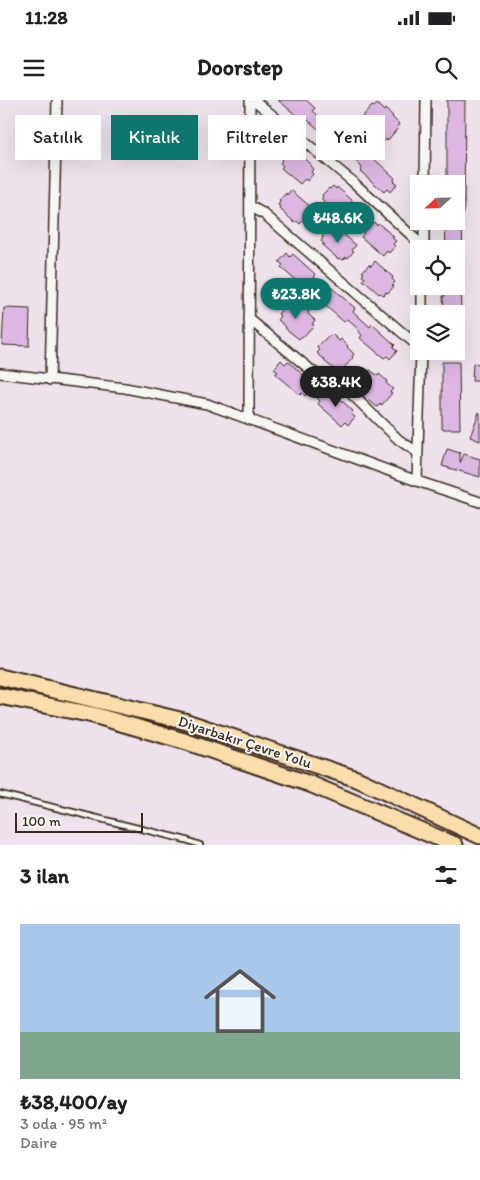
<!DOCTYPE html>
<html lang="tr">
<meta charset="utf-8">
<style>
:root{--surface:#fff;--page:#f2f2f2;--text:#202124;--muted:#757577;--line:#e0e0e0;--accent:#0f766e}
body{margin:0;font-family:Itim,sans-serif;background:var(--page);color:var(--text);height:100vh;display:flex;flex-direction:column;font-size:19px;white-space:nowrap}
*{box-sizing:border-box;margin:0}
p{font-size:16px;color:var(--muted)}
.icon{flex:none;width:28px;height:28px;fill:none;stroke:currentColor;stroke-width:2;stroke-linecap:round;stroke-linejoin:round}
.map{position:relative;height:745px;overflow:hidden}
.panel{display:flex;flex-direction:column;background:var(--surface);flex:1}
.panel>*{flex:none}
.banner{position:absolute;left:15px;top:15px;width:450px;height:45px;display:flex;gap:10px}
.needle{width:32px;rotate:248deg}
.tools{position:absolute;left:410px;top:75px;display:grid;gap:10px}
.tools a{display:grid;place-items:center;width:55px;height:55px;border-radius:0px;background:var(--surface);box-shadow:0 5px 20px #0002;font-size:25px}
.scale{position:absolute;left:15px;bottom:12px;width:128px;box-sizing:border-box;padding-left:5px;border:2px solid #3b2a1e;border-top:0;font-size:14px;line-height:18px;white-space:nowrap;color:#3b2a1e;-webkit-text-stroke:4px #f6f6f2;paint-order:stroke}
.price{position:absolute;translate:-50% -42px;padding:0 11px;border-radius:18px;background:var(--accent);color:#fff;font-size:16px;line-height:32px;filter:drop-shadow(0 1px 2px #0008)}
.price::after{content:'';position:absolute;left:50%;top:30px;width:15px;height:11px;margin-left:-8px;background:inherit;clip-path:polygon(0 0,100% 0,50% 100%)}
.price.on{background:#222;color:#fff}
ul{padding:0;list-style:none}
li{display:grid;align-content:center;gap:10px;height:265px;padding:0 20px}
li+li{border-top:1px solid var(--line)}
li span{display:grid;place-items:center;height:155px;border-radius:0px;color:#555}
li>.icon{margin-inline-start:auto}
span .icon{width:90px;height:90px;fill:#fffc;stroke-width:1}
li b{font-size:21px}
h2{display:flex;justify-content:space-between;align-items:center;height:60px;padding:0 20px;font-size:21px}
.tag{padding:0 18px;border-radius:0px;background:var(--surface);box-shadow:0 5px 20px #0002;font-size:18px;line-height:45px}
.tag.on{background:var(--accent);color:#fff}
.status{display:flex;justify-content:space-between;align-items:center;height:35px;padding:0 25px;background:var(--surface);direction:ltr}
.status svg{height:14px;fill:currentColor}
header{display:flex;justify-content:space-between;align-items:center;height:65px;padding:0 20px;background:var(--surface);font-size:22px;font-weight:700}
.map>svg:first-child{display:block}
</style>
<div class="status"><b>11:28</b><svg viewBox="0 0 49 12"><path d="M0 12V9h3v3zM5 12V6h3v6zM10 12V3h3v9zM15 12V0h3v12zM26 1h20v11H26zM47 4h2v5h-2z"/></svg></div>
<header><svg class="icon" aria-label="menu" viewBox="0 0 24 24"><path d="M4 6h16M4 12h16M4 18h16"/></svg>Doorstep<svg class="icon" aria-label="search" viewBox="0 0 24 24"><circle cx="10" cy="10" r="6"/><path d="M15 15l6 6"/></svg></header>
<div class="map">
<svg width="480" height="745" viewBox="0 0 480 745">
<rect width="100%" height="100%" fill="#eee3ed"/>
<filter id="ink" filterUnits="userSpaceOnUse"><feTurbulence type="fractalNoise" baseFrequency=".02" numOctaves="2"/><feDisplacementMap in="SourceGraphic" scale="10" xChannelSelector="R" yChannelSelector="G"/><feConvolveMatrix kernelMatrix="1 2 1 2 8 2 1 2 1" color-interpolation-filters="sRGB"/></filter>
<g filter="url(#ink)">
<!-- building -->
<g fill="#ddb8e2" stroke="#3b2a1e">
<polygon points="278,0 306,0 315,8 313,11 326,23 326,22 330,25 333,22 356,43 353,46 366,57 370,60 372,57 395,78 393,81 397,84 390,92 387,89 384,92 360,71 362,68 359,64 347,54 345,56 320,36 323,33 310,22 307,19 304,22"/>
<polygon points="447,0 465,0 464,113 456,113 456,84 447,84"/>
<polygon points="377,4 384,11 385,9 393,16 392,17 399,24 397,27 398,28 387,41 386,39 383,42 369,31 370,30 362,23 365,20 362,17 372,6 374,7"/>
<polygon points="291,50 295,53 296,51 311,65 310,66 313,69 311,72 313,74 307,81 305,79 300,84 281,68 283,66 280,63 282,61 281,60 287,52 289,53"/>
<polygon points="333,86 336,89 337,87 353,101 351,102 354,105 352,108 354,110 348,117 346,115 341,120 323,104 324,102 321,99 323,97 322,95 329,88 330,89"/>
<polygon points="291,90 313,109 309,113 311,115 305,122 303,120 300,124 297,121 295,123 280,109 281,107 278,105 280,102 279,101 286,93 287,95"/>
<polygon points="445,121 462,121 463,163 456,163 456,149 446,149"/>
<polygon points="374,122 377,125 378,123 394,137 392,138 396,141 393,144 395,146 389,153 387,151 383,156 361,137 364,133 363,132 370,124 371,125"/>
<polygon points="334,126 356,145 352,150 354,151 348,158 346,157 343,160 340,158 338,159 322,145 324,144 321,141 323,138 322,137 328,129 330,131"/>
<polygon points="287,153 290,157 293,154 316,175 314,177 325,188 326,187 330,190 332,188 355,208 353,211 357,215 370,227 372,224 395,245 393,247 397,251 390,259 387,256 384,258 367,244 360,238 362,235 359,232 359,230 347,219 344,222 320,201 322,199 311,188 307,186 305,188 281,168 283,165 279,162"/>
<polygon points="375,161 393,177 392,179 395,182 392,185 394,186 388,193 386,192 383,195 380,193 379,194 363,180 365,178 362,176 364,173 362,172 369,164 371,166"/>
<polygon points="445,186 460,186 461,212 444,213 443,196 445,196"/>
<polygon points="292,201 300,207 301,206 309,212 308,214 315,220 312,224 314,225 303,237 302,236 299,239 285,228 286,227 278,220 281,216 278,214 288,202 290,204"/>
<polygon points="4,208 30,209 29,246 2,245"/>
<polygon points="332,234 339,241 341,239 348,246 347,247 354,254 352,257 353,258 342,270 341,269 338,272 324,261 325,260 317,253 320,250 317,247 328,236 329,237"/>
<polygon points="281,260 285,264 288,261 311,282 308,284 312,288 305,296 302,293 300,295 275,274 278,272 274,269"/>
<polygon points="442,262 459,262 460,329 442,329"/>
<polygon points="473,263 480,264 480,281 472,281"/>
<polygon points="370,270 378,276 379,274 387,281 386,283 393,289 390,292 392,293 381,306 380,304 377,307 363,296 364,295 356,288 359,285 356,283 366,271 368,272"/>
<polygon points="324,290 328,293 330,290 353,311 351,314 355,317 348,325 345,322 342,325 318,304 320,301 317,298"/>
<polygon points="479,312 480,313 480,341 470,337"/>
<polygon points="447,349 460,353 460,363 464,354 480,359 480,377 442,366"/>
</g>
<g fill="none" stroke-linecap="round" stroke-linejoin="round">
<!-- lane casing -->
<g stroke="#3b2a1e" stroke-width="8">
<polyline id="lane" points="0,694 186,740 200,745"/>
</g>
<!-- street casing -->
<g stroke="#3b2a1e" stroke-width="12">
<g id="street">
<polyline points="254,0 352,81 424,147"/>
<polyline points="425,84 426,0"/>
<polyline points="250,106 264,114 419,247"/>
<polyline points="424,149 424,121"/>
<polyline points="422,214 422,186"/>
<polyline points="249,219 317,275 328,277 341,284 399,340 417,352"/>
<polyline points="0,273 125,288 207,304 417,381 480,402"/>
<polyline points="50,280 57,0"/>
<polyline points="249,319 250,0"/>
<polyline points="417,381 421,251"/>
</g>
</g>
<!-- highway casing -->
<g stroke="#3b2a1e" stroke-width="19">
<g id="highway">
<polyline points="0,577 184,621 357,679 480,736"/>
<polyline points="0,596 93,615 184,641 310,684 455,745"/>
</g>
</g>
<!-- lane -->
<use href="#lane" stroke="#f6f6f2" stroke-width="4.5"/>
<!-- street -->
<use href="#street" stroke="#f6f6f2" stroke-width="9"/>
<!-- highway -->
<use href="#highway" stroke="#fbddab" stroke-width="15"/>
</g>
</g>
<g text-anchor="middle" dominant-baseline="central" stroke-width="4" stroke-linejoin="round" paint-order="stroke">
<!-- street labels -->
<g font-size="15" fill="#3b2a1e" stroke="#f6f6f2">
<text transform="translate(245 642) rotate(18)">Diyarbakır Çevre Yolu</text>
</g>
</g>
</svg>
<div class="tools">
<a><svg class="needle" viewBox="-14 -14 28 28"><path d="M0-13l5 13h-10z" fill="#e53935"/><path d="M0 13l5-13h-10z" fill="#757577"/></svg></a>
<a><svg class="icon" aria-label="locate" viewBox="0 0 24 24"><circle cx="12" cy="12" r="6"/><path d="M12 2v4M12 18v4M2 12h4M18 12h4"/></svg></a>
<a><svg class="icon" aria-label="layers" viewBox="0 0 24 24"><path d="M12 4l9 5-9 5-9-5zM3 14l9 5 9-5"/></svg></a>
</div>
<div class="scale">100 m</div>
<b class="price" style="left:338px;top:144px">₺48.6K</b>
<b class="price" style="left:296px;top:220px">₺23.8K</b>
<b class="price on" style="left:336px;top:308px">₺38.4K</b>
<div class="banner">
<a class="tag">Satılık</a>
<a class="tag on">Kiralık</a>
<a class="tag">Filtreler</a>
<a class="tag">Yeni</a>
</div>
</div>
<section class="panel">
<h2>3 ilan<svg class="icon" aria-label="filters" viewBox="0 0 24 24"><path d="M4 7h16M4 17h16"/><circle cx="9" cy="7" r="2"/><circle cx="15" cy="17" r="2"/></svg></h2>
<ul>
<li><span style="background:linear-gradient(#a9c7e8 70%,#7fa58c 0)"><svg class="icon" aria-label="home" viewBox="0 0 24 24"><path d="M3 11l9-7 9 7M6 9v11h12V9"/></svg></span><div><b>₺38,400/ay</b><p>3 oda · 95 m²</p><p>Daire</p></div></li>
</ul>
</section>
